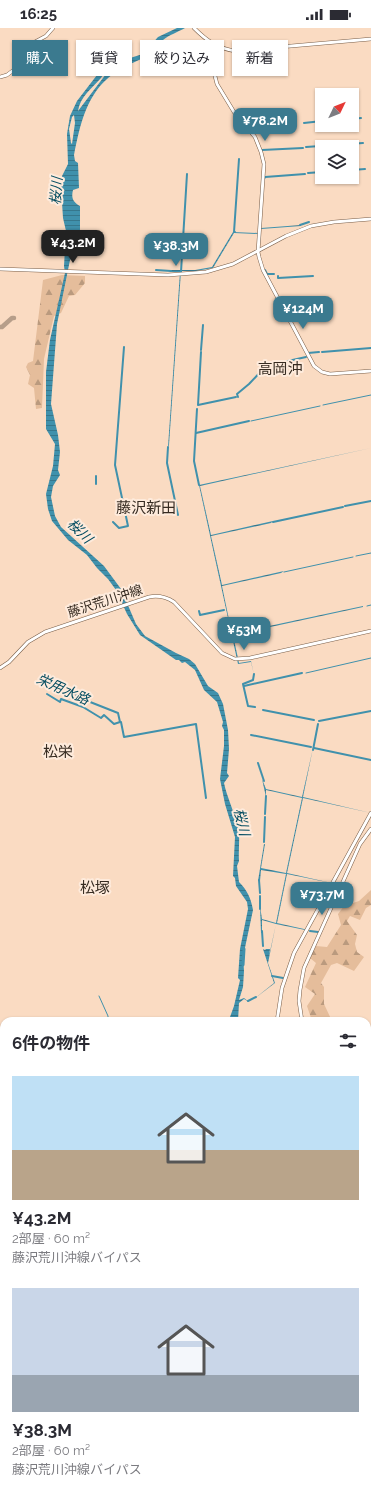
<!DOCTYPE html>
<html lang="ja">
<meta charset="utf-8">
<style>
:root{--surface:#fff;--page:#f2f2f3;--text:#2b2b33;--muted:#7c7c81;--accent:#3b7a8f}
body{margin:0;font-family:Raleway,"Noto Sans JP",sans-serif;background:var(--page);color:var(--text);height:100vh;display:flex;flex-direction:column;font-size:15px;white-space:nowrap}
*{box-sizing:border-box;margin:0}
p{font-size:13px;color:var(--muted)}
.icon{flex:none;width:22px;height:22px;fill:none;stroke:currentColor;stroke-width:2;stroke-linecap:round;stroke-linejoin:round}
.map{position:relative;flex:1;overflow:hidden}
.panel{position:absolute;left:0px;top:989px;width:371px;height:480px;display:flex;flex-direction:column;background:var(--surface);border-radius:12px 12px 0 0;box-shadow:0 1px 3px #0004}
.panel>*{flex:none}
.top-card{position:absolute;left:12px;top:12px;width:347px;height:36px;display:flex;gap:8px}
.needle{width:26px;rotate:47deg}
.tools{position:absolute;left:315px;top:60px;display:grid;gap:8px}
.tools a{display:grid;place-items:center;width:44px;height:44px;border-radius:0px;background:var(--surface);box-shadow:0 1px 3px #0004;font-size:20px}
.price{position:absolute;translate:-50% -34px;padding:0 9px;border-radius:8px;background:var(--accent);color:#fff;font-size:13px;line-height:26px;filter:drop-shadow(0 1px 2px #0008)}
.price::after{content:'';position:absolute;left:50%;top:24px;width:12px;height:9px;margin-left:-6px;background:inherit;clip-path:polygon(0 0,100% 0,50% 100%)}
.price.current{background:#222;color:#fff}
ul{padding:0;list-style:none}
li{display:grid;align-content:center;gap:8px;height:212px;padding:0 12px}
li span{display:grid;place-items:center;height:124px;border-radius:0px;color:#555}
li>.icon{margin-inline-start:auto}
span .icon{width:72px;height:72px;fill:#fffc;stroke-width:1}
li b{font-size:17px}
h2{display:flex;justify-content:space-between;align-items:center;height:48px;padding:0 12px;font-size:17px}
.pill{padding:0 14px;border-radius:0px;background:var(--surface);box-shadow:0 1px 3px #0004;font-size:14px;line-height:36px}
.pill.current{background:var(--accent);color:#fff}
.status{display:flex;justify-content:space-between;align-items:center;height:28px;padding:0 20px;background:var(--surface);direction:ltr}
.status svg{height:11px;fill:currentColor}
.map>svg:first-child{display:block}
</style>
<div class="status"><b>16:25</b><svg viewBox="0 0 49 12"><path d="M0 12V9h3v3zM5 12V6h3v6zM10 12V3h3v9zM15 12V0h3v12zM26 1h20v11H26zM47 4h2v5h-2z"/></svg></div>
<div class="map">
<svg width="371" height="1469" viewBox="0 0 371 1469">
<defs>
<pattern id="forest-firs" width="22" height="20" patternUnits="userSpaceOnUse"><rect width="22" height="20" fill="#e5bd9b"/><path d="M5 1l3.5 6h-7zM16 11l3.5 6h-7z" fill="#ba9a7e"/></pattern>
<pattern id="water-rules" width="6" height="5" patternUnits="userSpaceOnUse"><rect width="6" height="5" fill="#4091ac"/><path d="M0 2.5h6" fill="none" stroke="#36778c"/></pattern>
</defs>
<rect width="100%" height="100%" fill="#fadbc2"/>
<!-- grass -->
<polygon fill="#e5bd9b" points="367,1267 370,1267 371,1268 371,1318 367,1319"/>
<!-- forest -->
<g fill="url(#forest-firs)">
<polygon points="62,247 85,248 85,255 75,267 69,268 61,285 54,288 44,331 42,380 36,381 34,360 28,356 30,347 26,339 28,335 33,333 43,252"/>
<polygon points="371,862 371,877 366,880 360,892 350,888 347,893 357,907 355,916 357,924 364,929 354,943 337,935 331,937 321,955 324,959 324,976 332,993 312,993 307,978 315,966 305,959 316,935 310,930 316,918 327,919 341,897 338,886 344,878 359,873"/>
</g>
<!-- water -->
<g fill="url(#water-rules)" fill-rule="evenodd">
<path d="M177,0H185C178,4 169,7 163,12C159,16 157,22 151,26C139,33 125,37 113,46C87,65 80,96 74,127L75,133L78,135L79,160L73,162C71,170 73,174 80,178V207L73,209L72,216L73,220L77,222V224L70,232L57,296L51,376L58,407L60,424L58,442L60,447L53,458L51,469L55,488L61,499L104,538L121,561L136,596L145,608L176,625L189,631L195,636L208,658L218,665L223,676L228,702L229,721L227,745L229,748L224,755C227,769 233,781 237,795C241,806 238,821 239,833L237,838L239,854C247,862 251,870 253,882L243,929L244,943L243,959L239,972L244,970L249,974L244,971L239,975L238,993H231L230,989L234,978L240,952L238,950L240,921L248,881L247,874L236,858L235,850L233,848L235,809L225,776L220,751L224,718V702L222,698L223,694L217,674L204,662L195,642L185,634L182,635L179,632H176L140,607L127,586L116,562L108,551L97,540L87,527L68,512L52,493L48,481L46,466L53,438L55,416L46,401V344L50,312L65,245L64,238L66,203L63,190L61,159L62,148L68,136L67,106L70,88L77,73L97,47L119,31L130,30L143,26L158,9ZM115,37L117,41L110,46H106L78,83C80,69 92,60 101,50C103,47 105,42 108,39ZM74,87L75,95L72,116L71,115L69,101L72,89Z"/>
<polygon points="262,174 261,200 301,197 301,198 261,201 260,215 259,206 234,205 213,240 196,243 181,243 169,417 168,419 180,244 170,244 169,242 195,242 212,239 233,204 259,205"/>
<polygon points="371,420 200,458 211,507 273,493 271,495 211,508 222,557 284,543 281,545 222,558 232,606 363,578 363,579 233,607 239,635 251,633 254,647 251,634 238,636 199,457"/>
<polygon points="313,720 303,769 371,785 303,770 287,845 336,856 287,846 277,895 304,901 310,903 276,896 268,935 275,955 254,971 274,955 263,921 265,922 266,921 270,921 269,928 276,896 262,892 262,905 261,905 260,878 262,891 276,895 286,846 261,842 260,853 258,853 264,816 265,816 261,840 286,845 302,770 266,762 266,769 262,751 266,761 302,769"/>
</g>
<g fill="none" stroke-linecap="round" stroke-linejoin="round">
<!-- stream -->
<g stroke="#4091ac" stroke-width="1">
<polyline points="323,377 371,367"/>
<polyline points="251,393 320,378"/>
<polyline points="356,528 371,525"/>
<polyline points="284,544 353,529"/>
<polyline points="367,578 371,577"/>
<polyline points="306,645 371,630"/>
<polyline points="99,968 108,988 108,990 105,993"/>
<polyline points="367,1405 371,1403"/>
<polyline points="367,1437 371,1435"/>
<polyline points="248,1465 249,1469"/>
<polyline points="289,1465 289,1469"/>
<polyline points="324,1465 326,1469"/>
<polyline points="224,1469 224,1465"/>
<polyline points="308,1469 315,1465"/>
<polyline points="367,1469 371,1467"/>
</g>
<!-- canal -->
<g stroke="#4091ac" stroke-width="2">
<polyline points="352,91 361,90"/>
<polyline points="304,95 322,93"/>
<polyline points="270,97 282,96"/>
<polyline points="306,119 363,115"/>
<polyline points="262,124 262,122 303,120"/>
<polyline points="352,142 365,141"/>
<polyline points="308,145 322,144"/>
<polyline points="264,151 265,149 305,146"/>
<polyline points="300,197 309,194"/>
<polyline points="235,204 234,204 239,131"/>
<polyline points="156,242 171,243"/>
<polyline points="265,242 267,246 274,246"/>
<polyline points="181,244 187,146"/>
<polyline points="278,248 278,250 313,248"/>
<polyline points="201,322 203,297"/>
<polyline points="201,324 198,377 236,369"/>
<polyline points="322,324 371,320"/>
<polyline points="309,327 308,325 319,324"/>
<polyline points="270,337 306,329"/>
<polyline points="238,369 237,366 249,356 267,337"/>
<polyline points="197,381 194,433 199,457"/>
<polyline points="196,405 249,393"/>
<polyline points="168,419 167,435 178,487"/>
<polyline points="96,448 96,456"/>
<polyline points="345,478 371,473"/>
<polyline points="113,494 119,500 128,498 115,437 124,319"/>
<polyline points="273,494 343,479"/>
<polyline points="199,583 200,587 224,582"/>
<polyline points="254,646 253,652 243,656 248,678 255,679"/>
<polyline points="56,655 70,662 80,670 118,685 120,694"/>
<polyline points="244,658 302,645"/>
<polyline points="47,666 60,674 61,671 83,679 101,690 104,687 114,696 120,694"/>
<polyline points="263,682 314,692"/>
<polyline points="319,693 371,683"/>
<polyline points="121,694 124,709 196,696 206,770"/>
<polyline points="251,707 311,719"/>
<polyline points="314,720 371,732"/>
<polyline points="313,722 318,696"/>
<polyline points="258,735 264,753"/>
<polyline points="265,786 266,768"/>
<polyline points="264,814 265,789"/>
<polyline points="259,852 260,865"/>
<polyline points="336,856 339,857"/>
<polyline points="260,881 260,868"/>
<polyline points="262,903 263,918"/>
<polyline points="310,903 318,904"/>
<polyline points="272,948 283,950"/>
<polyline points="248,973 256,969"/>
<polyline points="0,1058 4,1059"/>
<polyline points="367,1158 371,1157"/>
<polyline points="367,1212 371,1211"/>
<polyline points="0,1268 4,1268"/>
<polyline points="367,1363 371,1371"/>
</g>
<!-- river -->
<polyline stroke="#4091ac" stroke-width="3" points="243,937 244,921"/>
<!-- taxiway -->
<polyline stroke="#b69e8a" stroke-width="4.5" points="0,299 2,299 12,290 14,290"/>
<!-- secondary casing -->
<g stroke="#795e48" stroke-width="4">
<g id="secondary">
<path d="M194,0C207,13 217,20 235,23L371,11"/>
<polyline points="210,15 208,21 217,56 234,84 255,109 261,124 264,136 258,224 259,229 263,242 314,338 322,344 330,346 371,343"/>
<polyline points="0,49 7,47 19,38 31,16 46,8 53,0"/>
<polyline points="0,241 168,247 206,244 233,236 286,208 311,198 334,194 371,191"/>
<path d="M0,640L9,634L28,614L45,604L149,569C159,567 166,569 174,574L222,625L235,631L250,630L371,603"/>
<polyline points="277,993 282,960 294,925 371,785"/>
<polyline points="302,993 299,973 300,962 304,940 360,816 371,801"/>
<polyline points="367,1116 371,1127"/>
<polyline points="367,1259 371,1257"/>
<polyline points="367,1321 371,1320"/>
<polyline points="139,1465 139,1469"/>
<polyline points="222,1465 222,1469"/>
</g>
</g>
<!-- highway casing -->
<g stroke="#795e48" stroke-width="6">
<g id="highway">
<polyline points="0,1230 4,1230"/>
<polyline points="0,1233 4,1234"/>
<polyline points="367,1244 371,1243"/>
<polyline points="367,1247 371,1247"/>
</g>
</g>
<!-- secondary -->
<use href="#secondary" stroke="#fff" stroke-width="3"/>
<!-- highway -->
<use href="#highway" stroke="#fff" stroke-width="5"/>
</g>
<g text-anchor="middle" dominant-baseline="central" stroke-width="4" stroke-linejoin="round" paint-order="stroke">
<!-- street labels -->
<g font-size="13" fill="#362b21" stroke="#feebdc">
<text transform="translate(105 573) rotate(-18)">藤沢荒川沖線</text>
</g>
<!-- water labels -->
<g font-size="14" font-style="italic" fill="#054d61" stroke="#feebdc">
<text transform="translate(56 163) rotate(-86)">桜川</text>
<text transform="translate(80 503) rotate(44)">桜川</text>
<text transform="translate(63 661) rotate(24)">栄用水路</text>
<text transform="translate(242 794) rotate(77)">桜川</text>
</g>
<!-- quarter labels -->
<g font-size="15" fill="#362b21" stroke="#feebdc">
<text x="280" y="341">高岡沖</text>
<text x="146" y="480">藤沢新田</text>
<text x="58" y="724">松栄</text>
<text x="95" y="860">松塚</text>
</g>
</g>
</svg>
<div class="tools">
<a><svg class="needle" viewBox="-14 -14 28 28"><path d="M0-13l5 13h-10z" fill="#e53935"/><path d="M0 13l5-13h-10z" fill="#7c7c81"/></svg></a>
<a><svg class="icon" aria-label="layers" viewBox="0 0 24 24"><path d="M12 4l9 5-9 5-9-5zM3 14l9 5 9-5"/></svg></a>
</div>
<b class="price" style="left:265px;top:114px">¥78.2M</b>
<b class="price current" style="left:73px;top:236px">¥43.2M</b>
<b class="price" style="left:176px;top:239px">¥38.3M</b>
<b class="price" style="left:303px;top:302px">¥124M</b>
<b class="price" style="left:244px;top:623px">¥53M</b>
<b class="price" style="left:322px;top:888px">¥73.7M</b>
<div class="top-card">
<a class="pill current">購入</a>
<a class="pill">賃貸</a>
<a class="pill">絞り込み</a>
<a class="pill">新着</a>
</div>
<section class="panel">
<h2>6件の物件<svg class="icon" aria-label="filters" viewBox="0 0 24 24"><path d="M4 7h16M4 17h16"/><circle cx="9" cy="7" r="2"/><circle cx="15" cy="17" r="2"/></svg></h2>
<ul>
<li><span style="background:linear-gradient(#bfe0f5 60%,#b9a48a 0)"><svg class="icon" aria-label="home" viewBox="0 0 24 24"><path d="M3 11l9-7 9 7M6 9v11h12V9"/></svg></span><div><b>¥43.2M</b><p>2部屋 · 60 m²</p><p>藤沢荒川沖線バイパス</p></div></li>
<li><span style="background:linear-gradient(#c9d6e8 70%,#9aa5b1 0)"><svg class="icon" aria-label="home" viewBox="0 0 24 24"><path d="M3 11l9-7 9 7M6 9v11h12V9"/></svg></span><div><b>¥38.3M</b><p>2部屋 · 60 m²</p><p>藤沢荒川沖線バイパス</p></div></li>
</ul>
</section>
</div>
